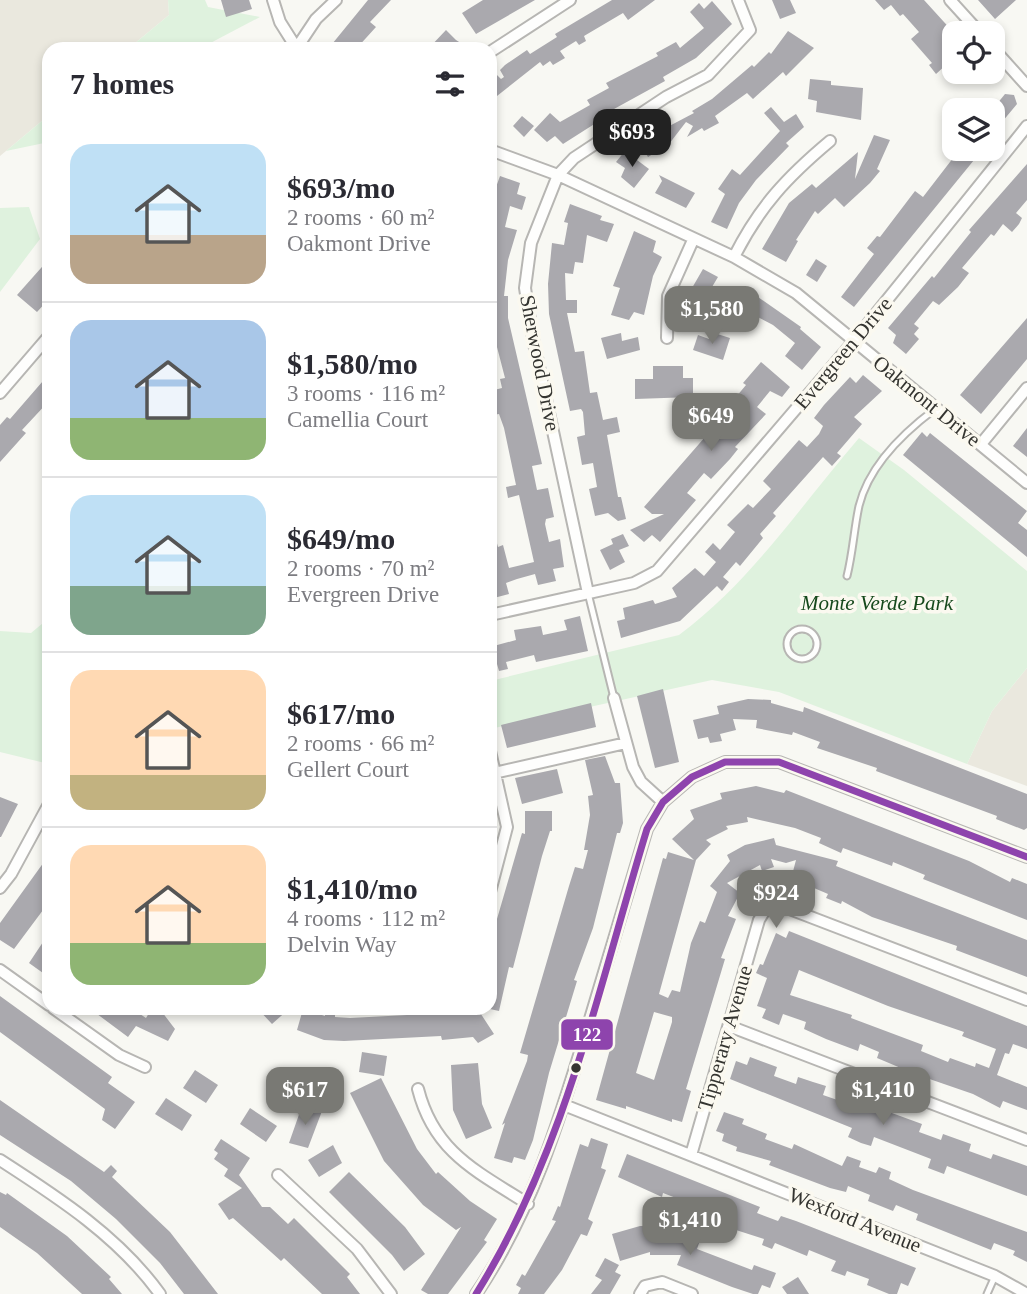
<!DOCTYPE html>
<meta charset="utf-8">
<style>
body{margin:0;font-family:"Times New Roman",serif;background:#f2f2f3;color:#2b2b33;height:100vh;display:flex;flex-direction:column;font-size:26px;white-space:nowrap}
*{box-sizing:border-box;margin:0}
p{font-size:23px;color:#7c7c81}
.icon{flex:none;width:38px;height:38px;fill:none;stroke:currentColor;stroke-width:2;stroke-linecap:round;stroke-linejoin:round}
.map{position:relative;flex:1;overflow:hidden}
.details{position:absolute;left:42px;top:42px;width:455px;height:973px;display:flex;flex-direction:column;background:#fff;border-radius:21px;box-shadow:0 4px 10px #0003}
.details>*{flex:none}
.fabs{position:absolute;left:942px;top:21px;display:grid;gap:14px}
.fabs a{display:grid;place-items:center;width:63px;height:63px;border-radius:14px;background:#fff;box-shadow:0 4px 10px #0003;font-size:35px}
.price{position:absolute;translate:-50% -60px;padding:0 16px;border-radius:14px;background:#797974;color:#fff;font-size:23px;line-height:46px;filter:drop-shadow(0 2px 4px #0008)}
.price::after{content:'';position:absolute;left:50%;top:42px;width:21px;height:16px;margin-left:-10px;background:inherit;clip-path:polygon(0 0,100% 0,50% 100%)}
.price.current{background:#222;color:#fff}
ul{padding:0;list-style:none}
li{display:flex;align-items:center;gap:21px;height:175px;padding:0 28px}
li+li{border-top:2px solid #e1e1e2}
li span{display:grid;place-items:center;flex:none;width:196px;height:140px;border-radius:21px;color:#555}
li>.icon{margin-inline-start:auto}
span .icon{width:84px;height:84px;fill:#fffc;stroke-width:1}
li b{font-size:30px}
h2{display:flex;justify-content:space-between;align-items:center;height:84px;padding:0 28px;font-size:30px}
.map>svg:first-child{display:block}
.built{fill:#eae8de}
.green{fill:#dff2de}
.building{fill:#aaa9ae;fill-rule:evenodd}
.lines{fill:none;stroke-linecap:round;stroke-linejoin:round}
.service-casing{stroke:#b7b6b3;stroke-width:9}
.minor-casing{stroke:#b7b6b3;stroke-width:14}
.service{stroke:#fefefd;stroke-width:5}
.minor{stroke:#fefefd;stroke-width:10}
.bus-1-casing{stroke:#fbf9f0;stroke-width:12}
.bus-1{stroke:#8e44ad;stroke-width:7}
.bus-dot{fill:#343430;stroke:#fbf9f0;stroke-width:2.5}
.labels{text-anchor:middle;stroke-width:7;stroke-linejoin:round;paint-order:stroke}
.street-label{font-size:21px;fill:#343430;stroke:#fbf9f0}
.park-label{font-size:21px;font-style:italic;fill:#16491c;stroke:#fbf9f0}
.line-badge{stroke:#fbf9f0;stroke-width:2.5}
.badge-label{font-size:19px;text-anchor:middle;font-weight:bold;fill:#fff}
</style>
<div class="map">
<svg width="1027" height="1294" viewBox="0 0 1027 1294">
<rect width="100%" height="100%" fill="#f8f8f3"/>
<path class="built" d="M0,0H168L169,15L128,49H49V115L0,156Z
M1027,668V786L967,764L992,711Z"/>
<path class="green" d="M168,0H205L208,7L260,17L199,49H128L169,15Z
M49,115V142L6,151Z
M29,207L40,239L0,292V208Z
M859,438L904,470L1027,571V668L992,711L967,764L779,692L712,680L490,729V681L679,635C751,582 801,505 859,438Z
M49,618V764L0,752V631L31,633Z"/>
<path class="building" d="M221,0H249L252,9L226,17Z
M368,0H391L370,22L376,27L356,49H328Z
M483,0H535L476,34L462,13Z
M612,0H655L628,20L623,13L584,36L586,41L579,45L576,41L560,51L565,58L553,65L550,61L543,66L540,62L497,96L490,88V79L496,74L501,79L504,77L500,70L505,65L527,50L530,54L557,37L555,34Z
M772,0H790L796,13L780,19Z
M875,0H924L954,33V71L947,64L936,74L929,65L932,63L911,39L919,32L903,14L900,16L891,5L884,10Z
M978,0H1016L995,19Z
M712,1L732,24L696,58L663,77L665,81L594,120L596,123L563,144L555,136L547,142L534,130L550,113L560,122L590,105L587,100L609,88L606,83L658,56L656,53L676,42L680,48L704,28L690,12L699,3L704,9Z
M446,30L456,40L470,49H428Z
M788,31L814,48L786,76L783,72L753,99L747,93L715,116L719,123L704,131L702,128L687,137L693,126L686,122L669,144L648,157L639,142L694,113L692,111L712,99L752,65L754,67L769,52L771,54Z
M810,79L831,81V85L863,88L861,120L816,112L817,101L808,99Z
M1005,94L1014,95L1017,104L992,134V110Z
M771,107L784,122L796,114L804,127L786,143L789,146L756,180L739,203L727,229L711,222L725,194L718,189L732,169L740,175L780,131L764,113Z
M522,116L534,126L524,137L513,126Z
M874,135L890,140L877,169L880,171L870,183L844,207L835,198L818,214L815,211L796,240L798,241L786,262L762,249L789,203L812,184L816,188L858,152L855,179Z
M960,149H983L854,307L841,297L874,254L867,248L877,236L880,237L915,191L923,197Z
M625,151L649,169L634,188L621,177L625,168L616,162Z
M1027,164V200L1016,213L1022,218L1019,224L1012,232L1003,224L994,236L991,234L962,268L969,273L958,287L939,305L933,301L914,324L919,328L914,334L919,339L906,354L893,343L896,335L888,328L932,276L934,278L971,232L969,230Z
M659,175L695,193L686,208L655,193L662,181Z
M500,176L520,183L517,194L526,197L522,210L510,206L505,227L517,230L508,260L504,296H508V318L542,464L532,466L537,490L548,488L554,517L546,519L545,524L549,542L560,539L564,567L553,569L556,581L538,585L535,574L517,579L506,583L509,594L490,599V529H493L498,547L503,545L509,568L534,562L519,495L508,498L506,487L516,485L504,428L499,414L493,415L490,403V391L502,388L500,379L505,378L490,320V204Z
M570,204L602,216L600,220L614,224L607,242L587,235L583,263L575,262L573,274L565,273L566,300H577V313H567L575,352L584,351L590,393L597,392L603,420L617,417L620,432L607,435L618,497H621L626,519L618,521L608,513L595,516L589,489L597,487L593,463L582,465L577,437L585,435L583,412L581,409L570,411L549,314L548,284L552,243L564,245L568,223L564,222Z
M634,231L656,241L653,252L662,257L653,276L644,315L634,312L629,320L611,315L620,288L613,286Z
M49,259V299L37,312L17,295Z
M816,259L827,266L817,282L806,275Z
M703,269L718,277L712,287L728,297L730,293L737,297L742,288L755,295L801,327L800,329L821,347L802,370L785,356L795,343L773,325L746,311L741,322L701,302L705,295L692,288Z
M1027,318V359L981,414L960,395Z
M711,332L730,338L723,360L693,350L698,335L709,339Z
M621,333L622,341L638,337L640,350L607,359L601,338Z
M761,362L790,387L782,397L770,391L757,407L766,414L735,447L738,449L730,459L711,479L704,473L687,493L696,500L660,542L652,535L644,542L630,530L664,514H652L644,507L733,405L731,403L746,385L743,383Z
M653,366H683V378H693V397L635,399V379H653Z
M49,374V401L22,430L26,433L0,462V425L7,417L10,419Z
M863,375L882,391L854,417L862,424L837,453L841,456L832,466L823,457L773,513L776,516L760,534L763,538L740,566L736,562L723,577L729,582L722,591L717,586L680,621L621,638L617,621L625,619L623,608L653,600L655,604L677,597L672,588L695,568L704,576L716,562L705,552L713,543L720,550L735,532L727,525L748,504L753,508L771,489L763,481L799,440L807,447L819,434L823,426L814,418L824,405L850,377L856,383Z
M1027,428V457L1013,446Z
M922,432L927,437L930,433L1027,511L1018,523L1027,530V557L903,455Z
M623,534L629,546L619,550L625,562L610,570L600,550L613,544L611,539Z
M580,616L588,651L536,662L534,655L506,662L508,669L499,671L497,664L490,666V647L516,640L514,630L541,626L543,635L567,630L564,620Z
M663,689L679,762L655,768L637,696Z
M748,699L771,700V703L803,712L804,707L1027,794V828L1024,830L996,819L997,816L876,771L877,768L817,748L820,742L793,732L792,735L756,728L757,720L733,719L736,730L720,734L722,741L710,743L708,737L698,739L693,720L719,714L717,706Z
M591,703L596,727L507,748L501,725Z
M605,756L615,783H620L623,823L620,833H617L593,928L574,980L577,981L549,1073L533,1140L525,1160L514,1157L512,1163L494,1158L505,1123L502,1125L527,1061L528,1055L520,1053L569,886L575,867L583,869L588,850H584L590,815L588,796L593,795L585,760Z
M557,769L563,793L522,804L515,778Z
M756,786L784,793L786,790L969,861L1010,882L1012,878L1027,884V920L923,879L925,875L893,862L892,866L843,848L841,853L819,843L821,838L795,828L747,817L748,822L726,826L728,829L706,840L711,844L696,860L659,994L668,998L672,990L680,992L691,943L700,921L705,923L717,892L710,886L730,861L727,855L745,845L774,838L776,845L838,861L836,866L1027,940V977L956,950L957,946L872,917L842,901L841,904L826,898L828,894L814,888L815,885L791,879L796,860L786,863L771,859L774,867L762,871L760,865L727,883L740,893L728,916L736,919L721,958L725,959L686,1089L691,1091L682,1122L672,1119V1122L626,1106V1109L596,1100L663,858L666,859L668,852L694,860L672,839L694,819L690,810L722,799L720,793ZM654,1012L672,1017V1022L654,1080L636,1073Z
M0,797L18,804L1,837H0Z
M525,811H552V831H550L542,856L513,968L509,967L499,1011L490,1009V943L522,833L525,834Z
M49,855V902L14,949L0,940V923Z
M789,931L1027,1026V1049L1013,1044L1009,1054L1005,1053L997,1075L1027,1087V1110L1003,1101L1000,1108L973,1094L915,1074L877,1058L879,1052L860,1044L858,1051L826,1039L804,1029L806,1022L783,1014L779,1025L762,1018L766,1009L757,1006L767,978L756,973L760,964L763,965L776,933L786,938ZM799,970L888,1006L964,1032L962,1036L996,1049L989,1068L976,1063L975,1067L950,1058L948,1062L921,1051L923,1045L851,1018L852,1015L790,995Z
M43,942L49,946V964L43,973L29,963Z
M0,996L112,1077L108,1083L135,1102L115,1129L102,1120L105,1109L0,1032Z
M89,1008H131L146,1018L152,1008H159L175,1029L168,1041L136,1026L128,1037Z
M257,1008H290L272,1024Z
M450,1008H477L494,1034L478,1043L473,1037L442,1040L441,1036L344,1041L324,1040L297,1030L303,1009L325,1016V1011L335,1012V1017L350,1018L426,1014Z
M362,1052L387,1056L384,1076L359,1072Z
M750,1057L777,1067L774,1076L796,1084L798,1077L813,1082L826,1086L823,1095L846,1103L848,1097L859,1101L922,1124L919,1132L941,1140L943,1134L971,1144L969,1151L991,1159L993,1154L1027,1166V1196L947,1166L944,1174L928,1168L931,1159L874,1137L871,1146L861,1143L848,1137L852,1128L730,1079L736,1061L747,1065Z
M478,1063L482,1104L492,1128L466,1139L453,1110L451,1065Z
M195,1070L218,1085L206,1103L183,1088Z
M381,1078L417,1149L436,1174L438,1172L470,1201L497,1219L484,1240L487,1242L448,1294H428L421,1290L461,1227L456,1230L423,1205L384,1161L350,1093Z
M166,1098L192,1115L182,1131L155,1114Z
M0,1100L104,1172L111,1165L117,1171L112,1177L170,1232L218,1294H184L160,1263L116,1219L71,1181L0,1135Z
M302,1106L322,1111L308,1148L289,1143Z
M250,1108L277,1126L266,1142L240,1124Z
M724,1112L744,1119L742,1124L767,1134L765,1139L792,1149L794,1144L842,1166L847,1156L861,1161L859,1167L876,1173L879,1167L891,1172L889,1179L913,1190L1027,1232V1262L1013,1255L1015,1251L994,1243L991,1250L916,1220L918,1214L896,1205L893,1211L868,1201L870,1195L848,1186L846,1192L830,1188L769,1165L771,1161L736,1151L737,1147L722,1141L724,1134L716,1131Z
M591,1138L608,1144L601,1168L606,1170L588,1219L593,1222L587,1236L581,1234L562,1270L544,1294H518L521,1288L516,1285L522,1274L525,1276L556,1221L552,1220L558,1206L560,1207L580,1144L588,1147Z
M221,1139L250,1158L239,1175L262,1207H270L288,1224L294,1218L350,1274L347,1277L360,1294H322L284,1258L281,1261L233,1218L229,1220L218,1204L242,1188L224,1176L228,1169L214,1159L218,1153L214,1150Z
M333,1145L342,1163L319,1177L308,1160Z
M627,1154L760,1207L757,1213L778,1221L781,1216L796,1221L916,1268L908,1286L901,1283L897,1294H889L867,1285L869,1279L847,1271L845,1276L831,1271L836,1261L809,1250L807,1256L775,1243L772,1249L762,1245L764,1239L711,1222L715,1213L663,1193L662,1197L618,1177Z
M349,1172L405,1227L425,1254L404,1271L392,1255L329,1192Z
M0,1192L6,1195L7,1193L67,1236L111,1277L109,1279L122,1294H82L37,1253L0,1227Z
M640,1226H666V1230L699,1243L697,1249L752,1270L754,1265L776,1273L770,1288L762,1285L758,1294H753L732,1287L677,1265L681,1255H650V1252L620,1261L612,1234Z
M605,1258L619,1265L615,1272L621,1275L610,1294H591L602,1280L595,1276Z
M798,1277L809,1294H787L782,1287Z"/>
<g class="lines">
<defs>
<path id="service" d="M847,576C853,552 854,529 859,506C869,465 903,433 935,409
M588,593L614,698
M787 644a15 15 0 1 1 30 0a15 15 0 1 1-30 0Z
M987,1294L995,1276"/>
<path id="minor" d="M273,0L280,22L297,49
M950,0L980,33
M992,47L1027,86
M296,49L316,19L336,0
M490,52L570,0
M490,150L558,175L734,257L796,293L1027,483
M734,257C759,207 787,177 830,141
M667,338L668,296L693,240
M0,393L49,336
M981,444L1027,388
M588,593L533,339L525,288L531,243L558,175L574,158L666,97L708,75L750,30L738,0
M490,615L634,583L657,571L854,341L1027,126
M614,698L633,767L641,782L663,802
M490,751L507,827L490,892
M490,774L626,743
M0,888L11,874L49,804
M0,970L49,1005
M53,1008L119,1055L145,1067
M729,1026L1027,1140
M418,1089C434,1152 476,1171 528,1204
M564,1105L995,1276L1027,1294
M691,1155L759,920L768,905L787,908L1027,1000
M0,1160C59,1198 119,1237 160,1294
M278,1175L357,1249L391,1294
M476,1294C531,1213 559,1122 587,1029C607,962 627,895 647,829L663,802L692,777L725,762H779L1027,857
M640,1294L645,1286L662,1282L692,1294"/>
</defs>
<use href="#service" class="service-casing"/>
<use href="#minor" class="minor-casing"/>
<use href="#service" class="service"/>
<use href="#minor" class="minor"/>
<defs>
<path id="bus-1" d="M476,1294C564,1154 599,986 647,829L663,802L692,777L725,762H779L1027,857"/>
</defs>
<use href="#bus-1" class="bus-1-casing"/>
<use href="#bus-1" class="bus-1"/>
</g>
<circle class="bus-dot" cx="576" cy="1068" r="6"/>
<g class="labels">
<g class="street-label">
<text transform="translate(843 353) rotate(-50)" y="7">Evergreen Drive</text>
<text transform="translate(540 363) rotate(79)" y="7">Sherwood Drive</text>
<text transform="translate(927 401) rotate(39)" y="7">Oakmont Drive</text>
<text transform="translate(725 1038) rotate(-74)" y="7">Tipperary Avenue</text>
<text transform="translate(855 1220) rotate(22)" y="7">Wexford Avenue</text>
</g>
<g class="park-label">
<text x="877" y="610">Monte Verde Park</text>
</g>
</g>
<rect class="line-badge" x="560" y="1018" width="54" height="33" rx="7" fill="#8e44ad"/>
<g class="badge-label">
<text x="587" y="1041">122</text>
</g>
</svg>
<div class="fabs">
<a><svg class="icon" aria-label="locate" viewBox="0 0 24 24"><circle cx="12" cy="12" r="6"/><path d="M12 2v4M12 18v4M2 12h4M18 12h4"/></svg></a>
<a><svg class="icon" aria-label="layers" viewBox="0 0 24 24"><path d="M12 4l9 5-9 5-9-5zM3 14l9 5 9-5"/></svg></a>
</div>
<b class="price current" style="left:632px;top:169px">$693</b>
<b class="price" style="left:712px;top:346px">$1,580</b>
<b class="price" style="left:711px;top:453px">$649</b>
<b class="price" style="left:776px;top:930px">$924</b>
<b class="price" style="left:305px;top:1127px">$617</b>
<b class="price" style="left:883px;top:1127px">$1,410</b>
<b class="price" style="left:690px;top:1257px">$1,410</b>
<section class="details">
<h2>7 homes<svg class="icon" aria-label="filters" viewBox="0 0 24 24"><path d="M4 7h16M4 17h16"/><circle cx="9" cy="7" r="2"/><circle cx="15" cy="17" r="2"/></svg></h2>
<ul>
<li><span style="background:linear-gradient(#bfe0f5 65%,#b9a48a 0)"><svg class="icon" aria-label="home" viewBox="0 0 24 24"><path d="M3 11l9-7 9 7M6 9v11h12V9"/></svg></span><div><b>$693/mo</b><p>2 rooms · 60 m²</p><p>Oakmont Drive</p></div></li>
<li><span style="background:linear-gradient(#a9c7e8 70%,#8fb573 0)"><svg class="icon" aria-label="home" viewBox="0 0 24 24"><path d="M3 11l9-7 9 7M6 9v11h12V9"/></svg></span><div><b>$1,580/mo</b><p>3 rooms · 116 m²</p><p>Camellia Court</p></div></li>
<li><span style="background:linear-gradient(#bfe0f5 65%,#7fa58c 0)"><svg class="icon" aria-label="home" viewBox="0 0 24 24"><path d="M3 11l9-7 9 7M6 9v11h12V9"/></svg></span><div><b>$649/mo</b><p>2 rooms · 70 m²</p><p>Evergreen Drive</p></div></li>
<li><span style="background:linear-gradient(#ffd9b3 75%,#c2b280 0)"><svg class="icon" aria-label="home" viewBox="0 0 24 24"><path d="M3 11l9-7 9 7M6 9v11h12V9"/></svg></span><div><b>$617/mo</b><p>2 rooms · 66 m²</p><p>Gellert Court</p></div></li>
<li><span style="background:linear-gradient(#ffd9b3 70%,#8fb573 0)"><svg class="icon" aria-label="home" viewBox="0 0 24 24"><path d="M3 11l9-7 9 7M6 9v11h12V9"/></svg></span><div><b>$1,410/mo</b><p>4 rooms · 112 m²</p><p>Delvin Way</p></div></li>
</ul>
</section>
</div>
